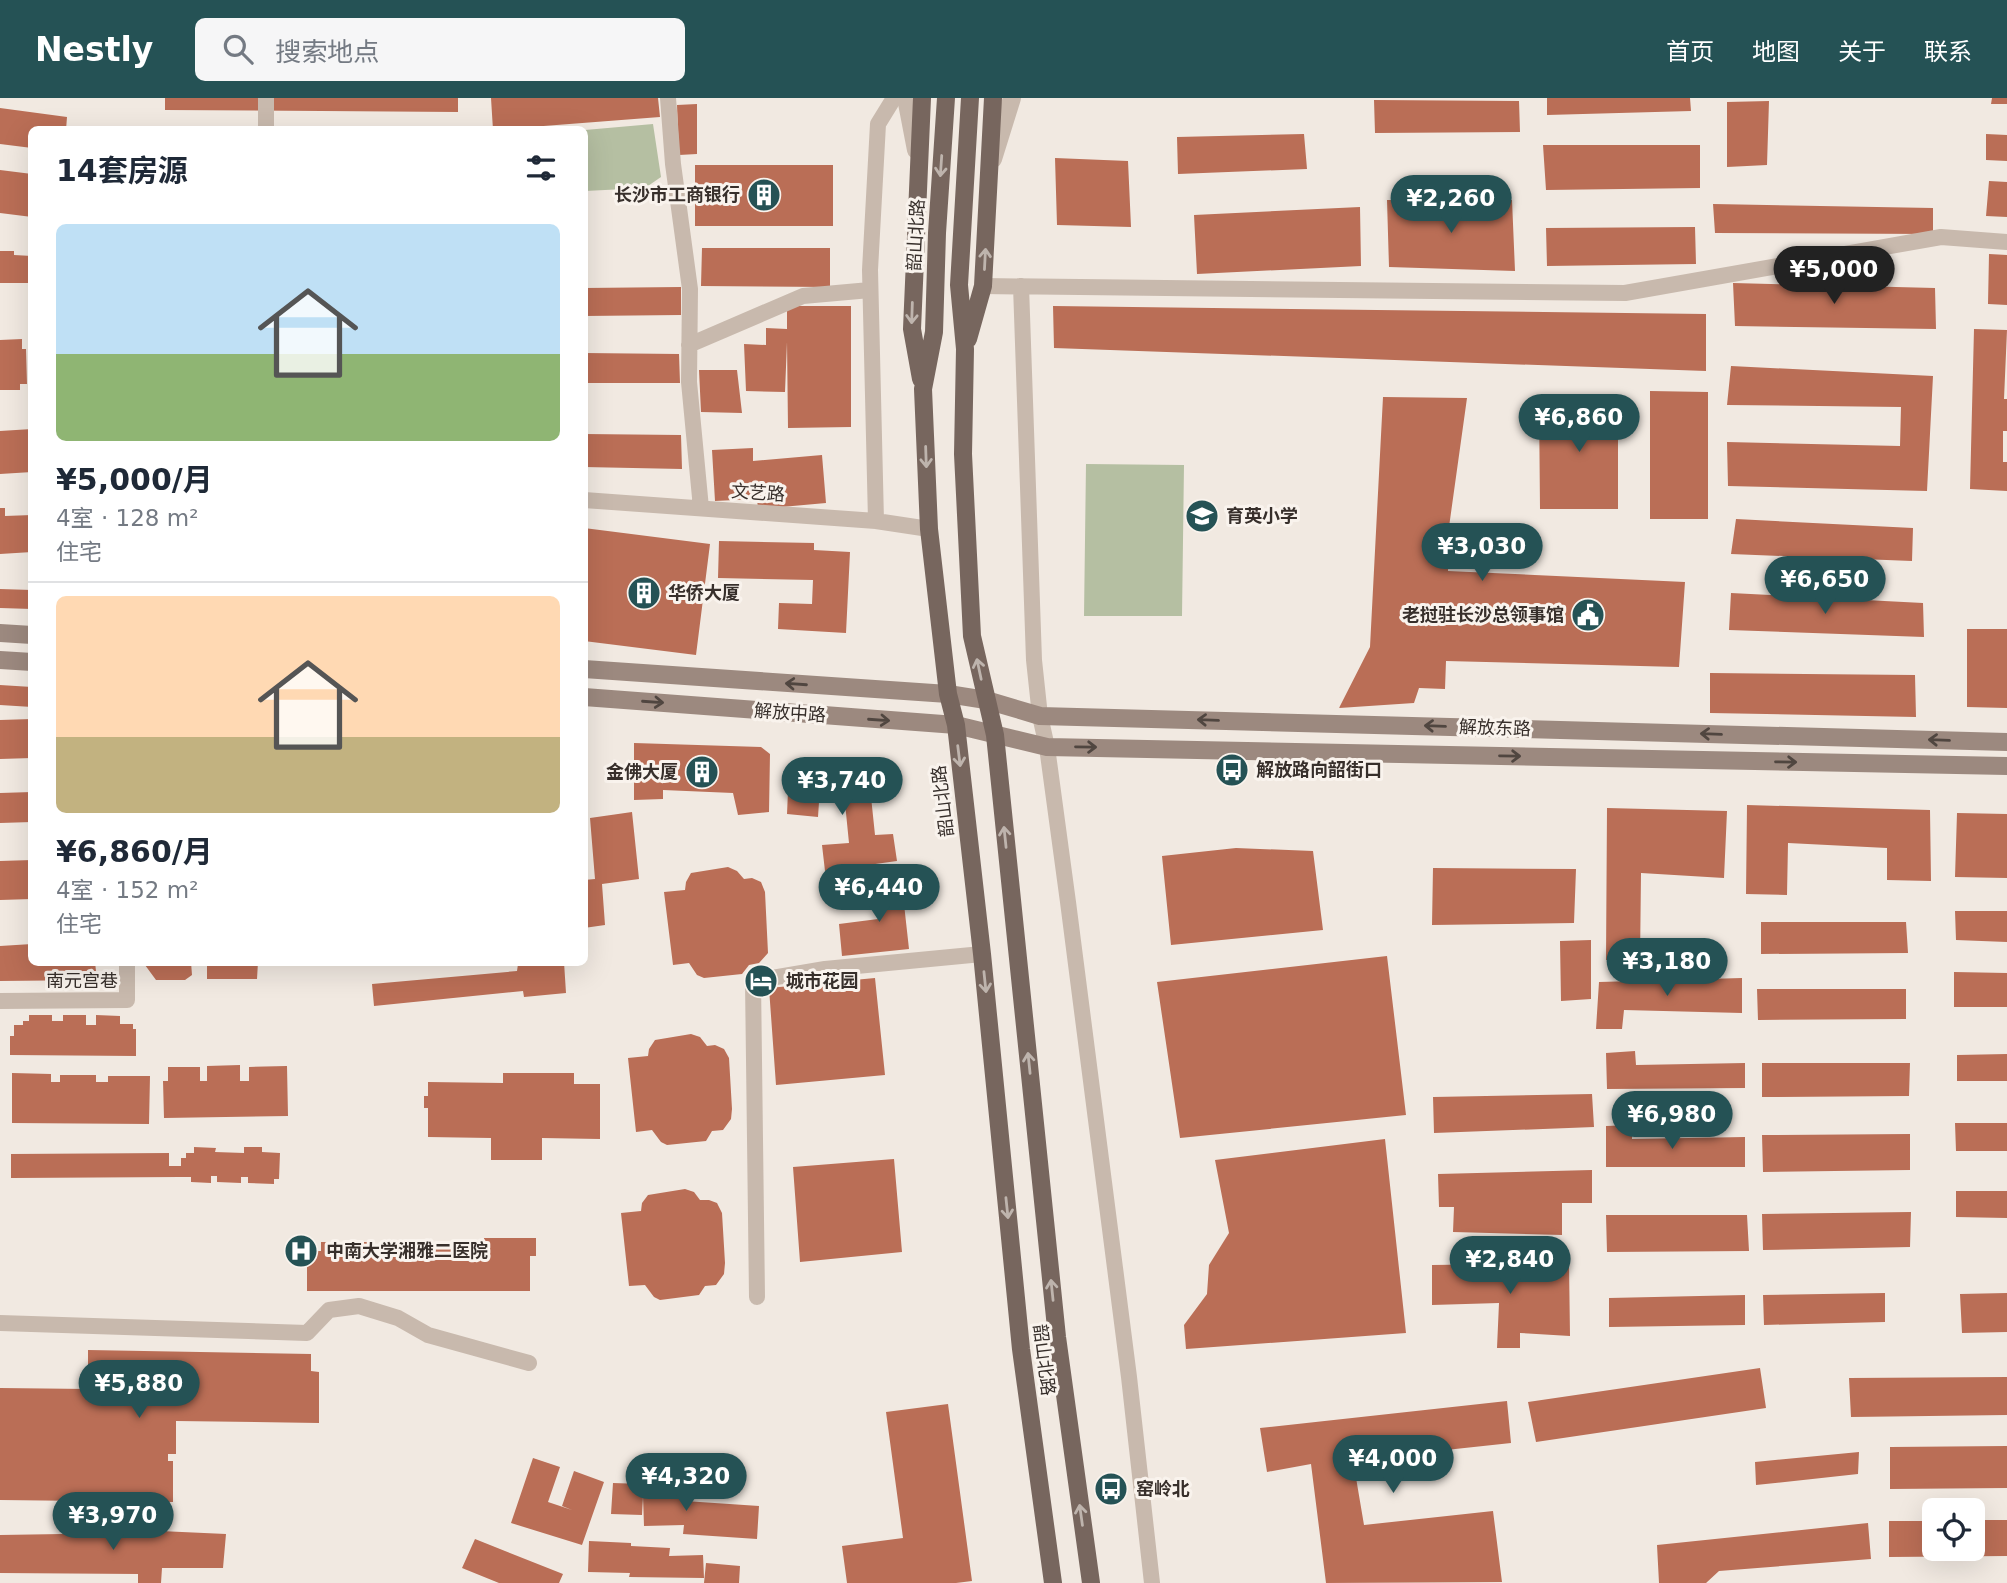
<!DOCTYPE html>
<html lang="zh">
<meta charset="utf-8">
<style>
body{margin:0;font-family:"DejaVu Sans","Noto Sans SC",sans-serif;background:#f6f6f7;color:#1f2937;height:100vh;display:flex;flex-direction:column;font-size:26px;white-space:nowrap}
*{box-sizing:border-box;margin:0}
p{font-size:23px;color:#747a83}
.icon{flex:none;width:38px;height:38px;fill:none;stroke:currentColor;stroke-width:2;stroke-linecap:round;stroke-linejoin:round}
.map{position:relative;flex:1;overflow:hidden}
.details{position:absolute;left:28px;top:28px;width:560px;height:840px;display:flex;flex-direction:column;background:#fff;border-radius:10px;box-shadow:0 7px 28px #0002}
.details>*{flex:none}
.tools{position:absolute;left:1922px;top:1400px;display:grid;gap:14px}
.tools a{display:grid;place-items:center;width:63px;height:63px;border-radius:10px;background:#fff;box-shadow:0 7px 28px #0002;font-size:35px}
.price{position:absolute;translate:-50% -60px;padding:0 16px;border-radius:24px;background:#255255;color:#fff;font-size:23px;line-height:46px;filter:drop-shadow(0 2px 4px #0008)}
.price::after{content:'';position:absolute;left:50%;top:42px;width:21px;height:16px;margin-left:-10px;background:inherit;clip-path:polygon(0 0,100% 0,50% 100%)}
.price.current{background:#222;color:#fff}
ul{padding:0;list-style:none}
li{display:grid;align-content:center;gap:14px;height:371px;padding:0 28px}
li+li{border-top:2px solid #e0e1e3}
li span{display:grid;place-items:center;height:217px;border-radius:10px;color:#555}
li>.icon{margin-inline-start:auto}
span .icon{width:126px;height:126px;fill:#fffc;stroke-width:1}
li b{font-size:30px}
h2{display:flex;justify-content:space-between;align-items:center;height:84px;padding:0 28px;font-size:30px}
header{display:flex;align-items:center;gap:42px;box-sizing:border-box;height:98px;padding:0 35px;background:#255255;color:#fff}
header strong{font-size:33px}
nav{display:flex;gap:38px;margin-inline-start:auto;font-size:24px}
.search{width:490px;height:63px;background:#f6f6f7;display:flex;align-items:center;gap:18px;box-sizing:border-box;padding:0 24px;border-radius:10px;color:#747a83;font-size:26px}
.map>svg:first-child{display:block}
.green{fill:#b5bfa2}
.building{fill:#ba6e56}
.lines{fill:none;stroke-linecap:round;stroke-linejoin:round}
.minor{stroke:#c8b9ad;stroke-width:16}
.tertiary{stroke:#c8b9ad;stroke-width:18}
.secondary{stroke:#9c897f;stroke-width:18}
.primary{stroke:#77665e;stroke-width:18}
.oneway{stroke:#beb4ad}
.oneway2{stroke:#504640}
.labels{text-anchor:middle;stroke-width:6;stroke-linejoin:round;paint-order:stroke}
.poi-label{font-size:18px;font-weight:bold;fill:#372f2b;stroke:#f9f3ed;text-anchor:start}
.street-label{font-size:18px;fill:#372f2b;stroke:#f9f3ed}
</style>
<header>
<strong>Nestly</strong>
<div class="search"><svg class="icon" aria-label="search" viewBox="0 0 24 24"><circle cx="10" cy="10" r="6"/><path d="M15 15l6 6"/></svg>搜索地点</div>
<nav><a>首页</a><a>地图</a><a>关于</a><a>联系</a></nav>
</header>
<div class="map">
<svg width="2007" height="1485" viewBox="0 0 2007 1485">
<rect width="100%" height="100%" fill="#f1e9e1"/>
<path class="green" d="M653,26L661,79L645,90L585,93V32Z
M1086,366L1184,367L1182,518H1084Z"/>
<path class="building" d="M165,0H458V14L165,12Z
M491,0H658L660,19L493,32Z
M1547,0H1690L1691,13L1547,17Z
M1992,0H2007V6H1991Z
M1374,2L1519,3L1520,34L1375,35Z
M1769,3L1767,67L1727,69V4Z
M697,6V56L679,57L677,7Z
M0,10L67,19L66,32H32V50L0,46Z
M1304,36L1307,71L1178,76L1177,39Z
M1986,36L2007,37V63L1986,62Z
M1543,47H1700V90L1546,92Z
M1055,60L1128,63L1131,129L1057,127Z
M695,67H833V128H695Z
M0,72L32,76V119L0,115Z
M1989,83L2007,84V119L1986,118Z
M1387,102H1512L1515,173L1389,169Z
M1713,106L1933,110V136L1715,135Z
M1360,109L1361,168L1197,176L1194,117Z
M1695,129L1696,166L1547,168L1546,130Z
M702,150H830V189L701,188Z
M0,153H14V157L32,158V185H0Z
M1989,156L2007,157V207L1988,206Z
M1733,185L1935,190L1936,231L1735,228Z
M681,189V217L584,218V190Z
M787,208H851V329L788,330L787,244L785,294L746,293L744,246L766,247V230L787,231Z
M1053,208L1706,216V273L1054,250Z
M1974,231L2007,232L2004,301H2007V333H2003V364H2007V393L1970,391Z
M22,241V251H26L27,286H20V292H0V242Z
M584,255L679,256L680,285H584Z
M1731,268L1933,278L1927,393L1728,388L1727,344L1900,348L1901,309L1727,307Z
M699,272H737L742,315L701,314Z
M1650,293L1708,294V421H1650Z
M1383,299L1467,300L1449,429L1448,473L1685,484L1679,569L1446,563L1445,591L1419,590L1414,605L1339,610L1370,549Z
M1539,302H1618V411H1540Z
M32,331V374L0,376V333Z
M584,336L681,337L682,371L584,369Z
M753,350V363L822,357L826,405L758,411L755,381V401L715,403L712,352Z
M0,410H5V418L32,417V454L0,456Z
M1736,421L1913,430L1912,463L1731,456Z
M584,430L710,446L696,557L584,543Z
M719,443L814,445V452L850,454L846,535L778,531L779,505L812,506L813,482L718,480Z
M0,491L32,492V511L0,510Z
M1731,495L1923,505L1924,539L1729,532Z
M1967,531H2007V610L1967,609Z
M1710,575L1915,577L1916,619L1710,615Z
M0,587L32,589V609L0,607Z
M32,621V660L0,661V622Z
M634,645L761,649L770,656L769,714L738,717L733,695L663,692V701L634,702Z
M789,671L845,674L870,689L875,737L893,736L897,763L825,773L822,747L849,745L845,705L819,704L818,719L787,716Z
M32,694V724L0,725V695Z
M1747,707L1930,712L1931,783L1887,782V750L1788,745L1787,797L1746,796Z
M1607,710L1727,713L1724,780L1641,775L1640,863L1606,862Z
M632,714L639,781L602,786L605,827L584,830V782L595,781L590,720Z
M1957,715L2007,716V780L1955,779Z
M1236,750L1313,753L1323,832L1171,847L1162,758Z
M32,762V801L0,802V763Z
M728,769L737,773L744,781L752,780L761,784L765,794L768,855L759,865L749,867L742,876L704,880L697,877L689,865L673,867L664,794L685,792L686,784L691,775Z
M1433,770L1576,771L1574,825L1432,827Z
M901,779L909,851L842,858L839,826L878,821L873,783Z
M1955,813H2007V844L1956,842Z
M1761,824H1906L1908,855L1761,856Z
M1591,842V901L1561,903L1560,843Z
M32,846V864H95L97,882L0,883V848Z
M1387,858L1406,1017L1180,1040L1157,884Z
M147,864H191L192,877L185,882H156L145,867Z
M207,864H258L257,881H207Z
M539,864H564L566,895L524,899L523,893L374,908L372,886L517,873L518,866Z
M1954,874L2007,875V909H1954Z
M875,880L885,977L776,987L769,890Z
M1742,880V915L1624,912L1622,931H1596L1599,884Z
M1757,891H1906V921L1758,922Z
M29,917H52V923H63V917H86V927H96V917L120,918V926H133V931H136V958L10,957V938H14V927H23V923H29Z
M691,936L700,939L707,948L715,947L724,951L729,960L732,1011L731,1021L723,1032L712,1033L706,1043L667,1047L661,1044L652,1032L636,1034L628,960L648,958L649,951L655,942Z
M1635,953L1636,967L1745,965V990L1607,991L1606,955Z
M2007,956V983H1957V957Z
M1762,965H1910L1909,998L1762,999Z
M240,967V983H249V969L287,968L288,1018L164,1020L163,983H168V969H200V983H207V968Z
M12,975L51,976V984H60V977H96V984H108V978H150L149,1026L12,1025Z
M503,975H574V986H600V1041L542,1040V1062H491V1040L428,1039V1010H424V998H428V984L503,985Z
M1592,996L1594,1029L1434,1035L1433,999Z
M1955,1025H2007V1053H1956Z
M1632,1027V1041L1745,1039V1069H1606V1028Z
M1910,1036V1072L1763,1074L1762,1037Z
M1385,1041L1406,1235L1186,1251L1184,1227L1207,1196L1209,1167L1229,1135L1215,1062Z
M194,1049L216,1050L215,1054L244,1055V1049H262V1054L280,1055L279,1081H274V1086L248,1085V1079H241V1085L217,1084V1078H211V1085L191,1084V1079H180L11,1080V1056L169,1055V1068H181V1060H186V1055H194Z
M894,1061L902,1154L800,1164L793,1069Z
M1592,1072V1105H1562V1137L1453,1134L1454,1109H1439L1438,1076Z
M685,1091L694,1094L700,1102H709L717,1105L722,1115L725,1165L724,1176L716,1187L705,1188L699,1197L660,1202L654,1199L645,1187L629,1188L621,1115L641,1113L642,1105L648,1097Z
M1956,1093H2007V1120L1956,1119Z
M1911,1114L1910,1149L1763,1152L1762,1116Z
M1606,1117H1747L1749,1153L1607,1154Z
M484,1140H536V1158H530V1193H307V1153H321V1144H368V1151H450V1146H484Z
M1569,1165L1570,1238L1520,1235V1250H1497L1499,1205L1432,1207V1167Z
M1885,1195V1224L1764,1227L1763,1197Z
M2007,1195V1234L1962,1235L1960,1196Z
M1745,1197V1227L1609,1229V1200Z
M88,1252L311,1256V1273L319,1274V1325L176,1323V1356H168V1363H173V1404L0,1402V1290L88,1291Z
M1760,1270L1766,1310L1536,1344L1528,1304Z
M2007,1279V1317L1851,1319L1849,1280Z
M1507,1303L1511,1345L1353,1362L1364,1427L1493,1413L1502,1484L1326,1485L1311,1366L1267,1374L1260,1330Z
M948,1306L972,1483L956,1485H847L842,1448L903,1440L886,1314Z
M2007,1348V1390L1890,1391V1349Z
M1859,1354L1858,1376L1756,1387L1755,1364Z
M533,1360L560,1369L548,1404L572,1412L562,1408L574,1373L604,1384L582,1447L511,1425Z
M613,1385L643,1386V1394H685V1403L759,1408L757,1441L683,1436L684,1427L644,1428L643,1398L642,1417L611,1416Z
M1972,1422H2007V1458L1889,1459V1423H1934V1451H1972Z
M124,1424H159L160,1433L226,1436L223,1470H162L161,1485H138V1476L0,1475V1437L124,1435Z
M1868,1425L1871,1461L1719,1473L1706,1485H1659L1657,1447Z
M475,1441L563,1476L559,1485H499L462,1470Z
M589,1443L631,1445V1448L670,1450L669,1458L703,1457L704,1480L629,1479L630,1475L588,1474Z
M706,1465L740,1468L739,1485H704Z"/>
<g class="lines">
<path class="minor" d="M668,0L673,66L690,191L689,284L701,410
M266,32V0
M983,188L1625,195L1941,139L2007,144
M1021,188L1034,562L1040,618L1047,649L1068,804L1129,1279L1152,1485
M689,247L803,198L870,192
M584,402L876,423L929,431
M876,423L870,172L878,26L894,0
M0,903L127,902V864
M757,1199L753,883L825,871L982,856
M0,1225L307,1235L329,1212L359,1208L398,1220L428,1237L529,1265"/>
<path class="tertiary" d="M906,0L916,52
M993,61L1012,0"/>
<path class="secondary" d="M0,535L32,537
M0,562L32,564
M584,571L948,596L986,602L1040,618L2007,644
M584,599L956,627L1047,649L2007,668"/>
<path class="primary" d="M946,0L937,135L934,234L923,291L929,431L948,596L956,627L982,856L1021,1251L1053,1485
M970,0L959,187L965,251L963,356L972,538L995,637L1057,1239L1091,1485
M968,241L983,188L993,0
M921,281L912,231L922,0"/>
</g>
<defs><path id="oneway-shaft" d="M-6 0H5M1.5-3L5.5 0L1.5 3" fill="none" stroke-width="1.6" stroke-linecap="round" stroke-linejoin="round" transform="scale(1.75)"/></defs>
<g class="oneway">
<use href="#oneway-shaft" transform="translate(941 68) rotate(94)"/>
<use href="#oneway-shaft" transform="translate(985 161) rotate(-87)"/>
<use href="#oneway-shaft" transform="translate(912 215) rotate(92)"/>
<use href="#oneway-shaft" transform="translate(926 359) rotate(88)"/>
<use href="#oneway-shaft" transform="translate(979 571) rotate(-102)"/>
<use href="#oneway-shaft" transform="translate(959 658) rotate(83)"/>
<use href="#oneway-shaft" transform="translate(1005 739) rotate(-96)"/>
<use href="#oneway-shaft" transform="translate(985 884) rotate(84)"/>
<use href="#oneway-shaft" transform="translate(1029 965) rotate(-96)"/>
<use href="#oneway-shaft" transform="translate(1007 1110) rotate(84)"/>
<use href="#oneway-shaft" transform="translate(1052 1192) rotate(-96)"/>
<use href="#oneway-shaft" transform="translate(1081 1417) rotate(-98)"/>
</g>
<g class="oneway2">
<use href="#oneway-shaft" transform="translate(796 586) rotate(-176)"/>
<use href="#oneway-shaft" transform="translate(653 604) rotate(4)"/>
<use href="#oneway-shaft" transform="translate(879 622) rotate(4)"/>
<use href="#oneway-shaft" transform="translate(1208 622) rotate(-178)"/>
<use href="#oneway-shaft" transform="translate(1435 628) rotate(-178)"/>
<use href="#oneway-shaft" transform="translate(1711 636) rotate(-178)"/>
<use href="#oneway-shaft" transform="translate(1939 642) rotate(-178)"/>
<use href="#oneway-shaft" transform="translate(1086 649) rotate(1)"/>
<use href="#oneway-shaft" transform="translate(1510 658) rotate(1)"/>
<use href="#oneway-shaft" transform="translate(1786 664) rotate(1)"/>
</g>
<defs>
<symbol id="building-disc" viewBox="-11 -11 22 22"><circle r="9.5" fill="#255255" stroke="#f9f3ed"/><path d="M-4-6H4V6H1V3H-1V6H-4ZM-2.5-4.3h1.7v1.8h-1.7ZM.8-4.3h1.7v1.8H.8ZM-2.5-1h1.7V.8h-1.7ZM.8-1h1.7V.8H.8Z" fill="#fff"/></symbol>
<symbol id="school-disc" viewBox="-11 -11 22 22"><circle r="9.5" fill="#255255" stroke="#f9f3ed"/><path d="M0-5L7-2L0 1L-7-2ZM-4 1L0 2.5L4 1V4Q0 6-4 4Z" fill="#fff"/></symbol>
<symbol id="civic-disc" viewBox="-11 -11 22 22"><circle r="9.5" fill="#255255" stroke="#f9f3ed"/><path d="M-.6-6.5H3V-4.5H.6V-3L4-1V1h2V6H-6V1h2V-1L-.6-3ZM-1.2 2.5V6h2.4V2.5Z" fill="#fff"/></symbol>
<symbol id="bus-disc" viewBox="-11 -11 22 22"><circle r="9.5" fill="#255255" stroke="#f9f3ed"/><path d="M-5-6H5V4H4V6H2V4H-2V6H-4V4H-5ZM-3.5-4V0h7V-4ZM-3.5 1.2v1.5H-2V1.2ZM2 1.2v1.5H3.5V1.2Z" fill="#fff"/></symbol>
<symbol id="hotel-disc" viewBox="-11 -11 22 22"><circle r="9.5" fill="#255255" stroke="#f9f3ed"/><path d="M-6-4.5h1.5V1H6V5H4.5V3h-9V5H-6ZM-4 0a1.8 1.8 0 1 1 3.6 0ZM.5 0V-2.5h3Q6-2.5 6 0Z" fill="#fff"/></symbol>
<symbol id="hospital-disc" viewBox="-11 -11 22 22"><circle r="9.5" fill="#255255" stroke="#f9f3ed"/><path d="M-5-5h3v3.5h4V-5h3V5h-3V1.5h-4V5h-3Z" fill="#fff"/></symbol>
</defs>
<g fill-rule="evenodd">
<use href="#building-disc" x="745" y="78" width="38" height="38"/>
<use href="#school-disc" x="1183" y="399" width="38" height="38"/>
<use href="#building-disc" x="625" y="476" width="38" height="38"/>
<use href="#civic-disc" x="1569" y="498" width="38" height="38"/>
<use href="#bus-disc" x="1213" y="653" width="38" height="38"/>
<use href="#building-disc" x="683" y="655" width="38" height="38"/>
<use href="#hotel-disc" x="742" y="864" width="38" height="38"/>
<use href="#hospital-disc" x="282" y="1134" width="38" height="38"/>
<use href="#bus-disc" x="1092" y="1372" width="38" height="38"/>
</g>
<g class="labels">
<g class="poi-label">
<text x="740" y="103" text-anchor="end">长沙市工商银行</text>
<text x="1226" y="424">育英小学</text>
<text x="668" y="501">华侨大厦</text>
<text x="1564" y="523" text-anchor="end">老挝驻长沙总领事馆</text>
<text x="1256" y="678">解放路向韶街口</text>
<text x="678" y="680" text-anchor="end">金佛大厦</text>
<text x="786" y="889">城市花园</text>
<text x="326" y="1159">中南大学湘雅二医院</text>
<text x="1136" y="1397">窑岭北</text>
</g>
<g class="street-label">
<text transform="translate(916 137) rotate(-87)" y="6">韶山北路</text>
<text transform="translate(758 395) rotate(4)" y="6">文艺路</text>
<text transform="translate(790 615) rotate(4)" y="6">解放中路</text>
<text transform="translate(1495 630) rotate(2)" y="6">解放东路</text>
<text transform="translate(943 703) rotate(-97)" y="6">韶山北路</text>
<text x="82" y="889">南元宫巷</text>
<text transform="translate(1044 1262) rotate(83)" y="6">韶山北路</text>
</g>
</g>
</svg>
<div class="tools">
<a><svg class="icon" aria-label="locate" viewBox="0 0 24 24"><circle cx="12" cy="12" r="6"/><path d="M12 2v4M12 18v4M2 12h4M18 12h4"/></svg></a>
</div>
<b class="price" style="left:1451px;top:137px">¥2,260</b>
<b class="price current" style="left:1834px;top:208px">¥5,000</b>
<b class="price" style="left:1579px;top:356px">¥6,860</b>
<b class="price" style="left:1482px;top:485px">¥3,030</b>
<b class="price" style="left:1825px;top:518px">¥6,650</b>
<b class="price" style="left:842px;top:719px">¥3,740</b>
<b class="price" style="left:879px;top:826px">¥6,440</b>
<b class="price" style="left:1667px;top:900px">¥3,180</b>
<b class="price" style="left:1672px;top:1053px">¥6,980</b>
<b class="price" style="left:1510px;top:1198px">¥2,840</b>
<b class="price" style="left:139px;top:1322px">¥5,880</b>
<b class="price" style="left:1393px;top:1397px">¥4,000</b>
<b class="price" style="left:686px;top:1415px">¥4,320</b>
<b class="price" style="left:113px;top:1454px">¥3,970</b>
<section class="details">
<h2>14套房源<svg class="icon" aria-label="filters" viewBox="0 0 24 24"><path d="M4 7h16M4 17h16"/><circle cx="9" cy="7" r="2"/><circle cx="15" cy="17" r="2"/></svg></h2>
<ul>
<li><span style="background:linear-gradient(#bfe0f5 60%,#8fb573 0)"><svg class="icon" aria-label="home" viewBox="0 0 24 24"><path d="M3 11l9-7 9 7M6 9v11h12V9"/></svg></span><div><b>¥5,000/月</b><p>4室 · 128 m²</p><p>住宅</p></div></li>
<li><span style="background:linear-gradient(#ffd9b3 65%,#c2b280 0)"><svg class="icon" aria-label="home" viewBox="0 0 24 24"><path d="M3 11l9-7 9 7M6 9v11h12V9"/></svg></span><div><b>¥6,860/月</b><p>4室 · 152 m²</p><p>住宅</p></div></li>
</ul>
</section>
</div>
